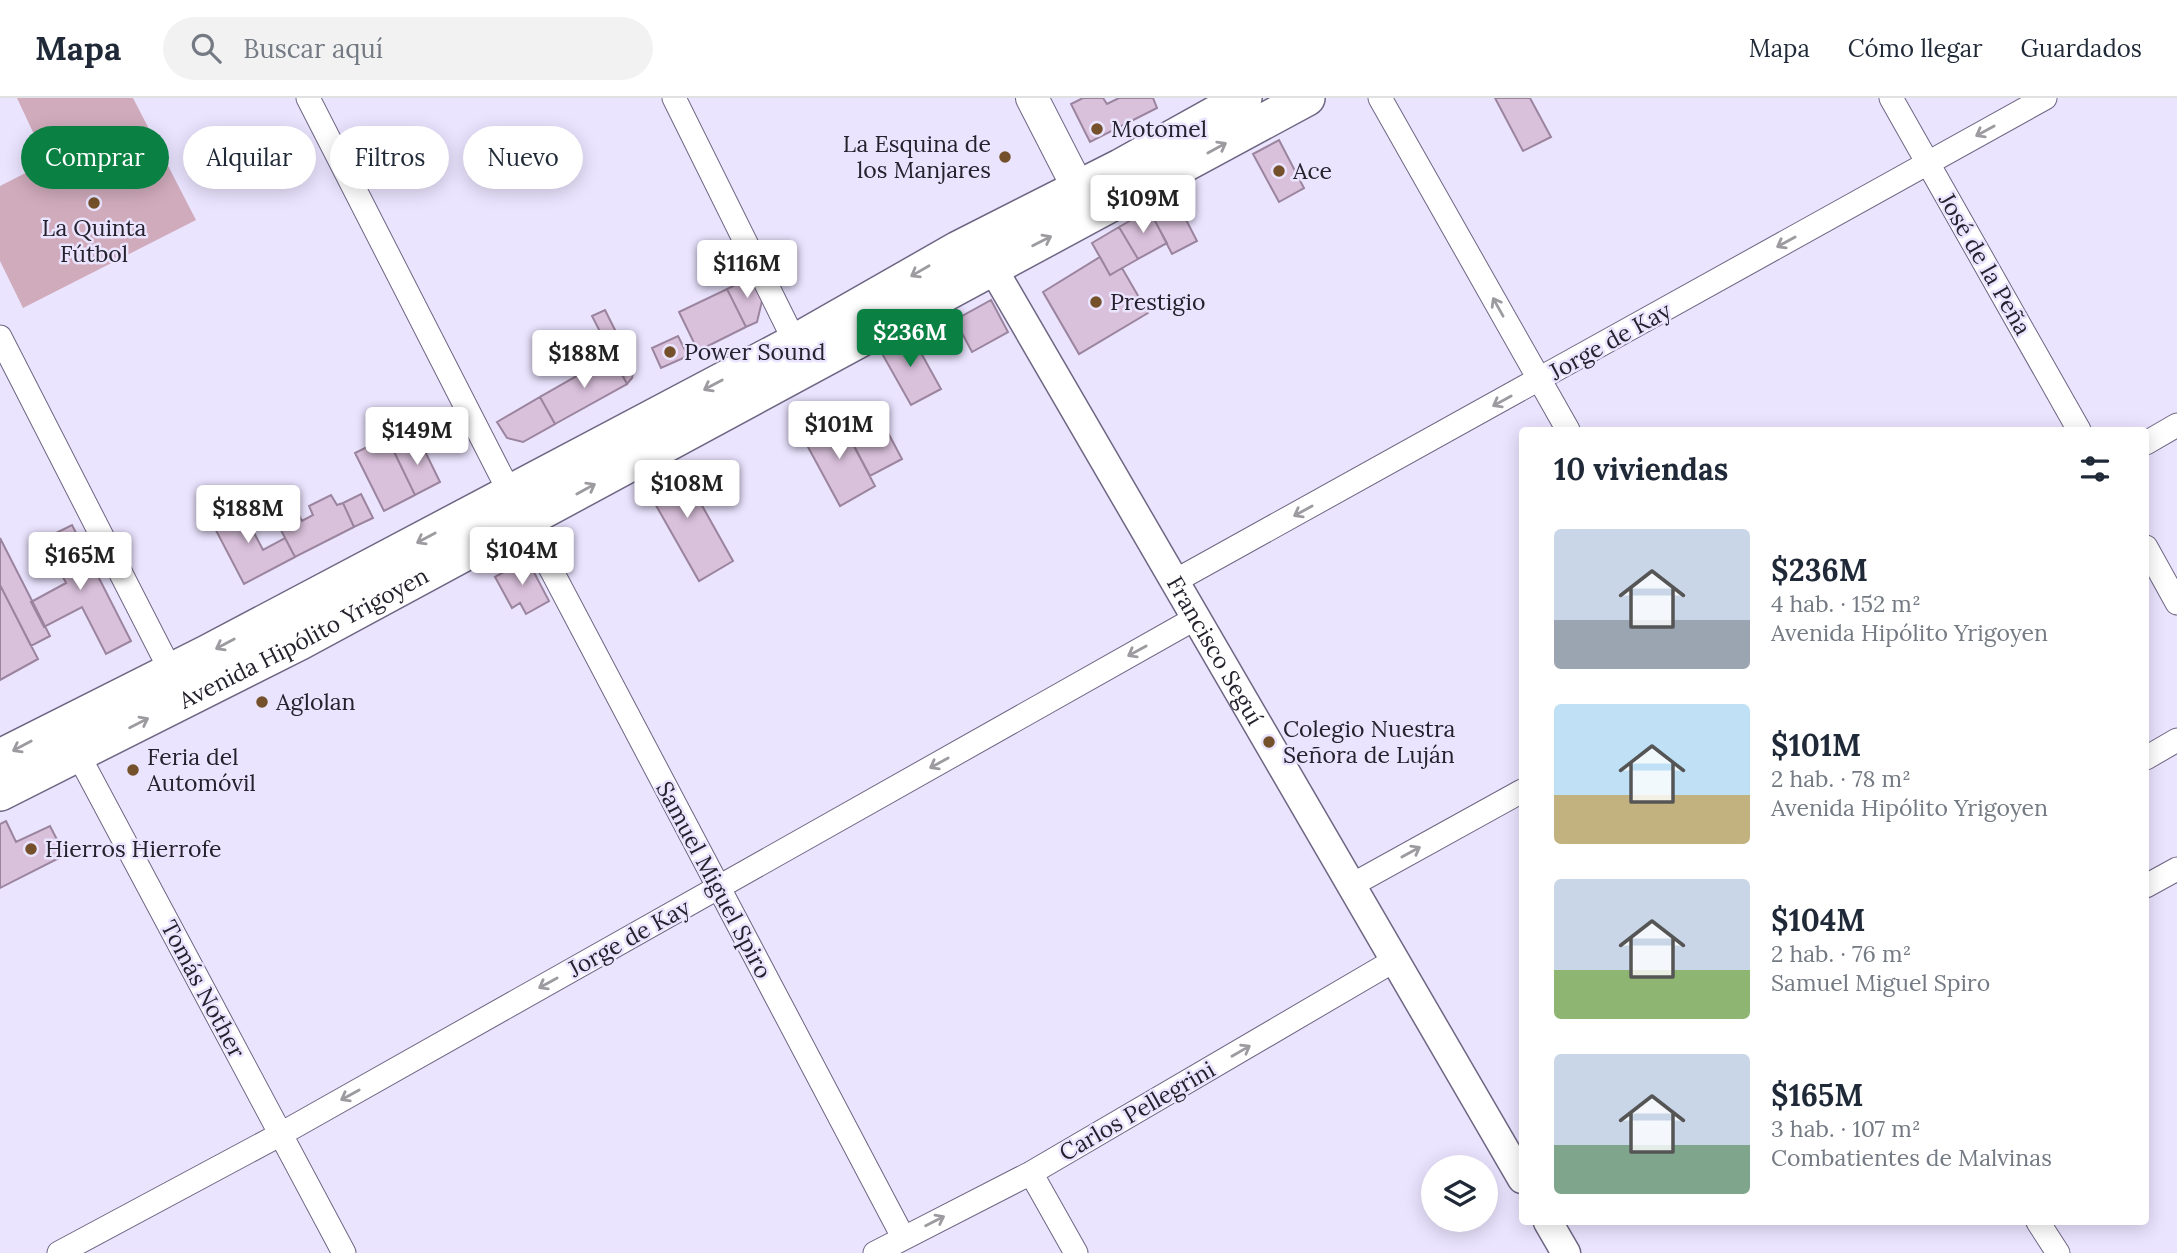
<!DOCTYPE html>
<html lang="es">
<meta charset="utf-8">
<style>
body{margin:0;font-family:Lora,serif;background:#f2f2f3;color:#1f2937;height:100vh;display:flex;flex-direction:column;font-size:26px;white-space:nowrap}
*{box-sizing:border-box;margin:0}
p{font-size:23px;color:#747a83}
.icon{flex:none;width:38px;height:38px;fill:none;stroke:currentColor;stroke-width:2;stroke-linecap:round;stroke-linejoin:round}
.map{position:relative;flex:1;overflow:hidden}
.sheet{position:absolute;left:1519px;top:329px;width:630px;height:798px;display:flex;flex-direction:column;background:#fff;border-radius:7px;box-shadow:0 4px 18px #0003}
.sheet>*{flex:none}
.guide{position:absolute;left:21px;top:28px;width:665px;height:63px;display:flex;gap:14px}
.fabs{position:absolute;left:1421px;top:1057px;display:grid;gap:14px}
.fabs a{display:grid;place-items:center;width:77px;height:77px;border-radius:50%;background:#fff;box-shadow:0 4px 18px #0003;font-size:35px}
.price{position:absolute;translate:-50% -60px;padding:0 16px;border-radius:7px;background:#fff;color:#222;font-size:23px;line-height:46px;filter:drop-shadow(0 2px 4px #0008)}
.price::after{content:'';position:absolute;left:50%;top:42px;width:21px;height:16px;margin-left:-10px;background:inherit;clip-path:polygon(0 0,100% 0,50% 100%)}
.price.selected{background:#0b8043;color:#fff}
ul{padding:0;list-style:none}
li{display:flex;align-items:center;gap:21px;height:175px;padding:0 35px}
li span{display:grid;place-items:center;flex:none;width:196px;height:140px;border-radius:7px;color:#555}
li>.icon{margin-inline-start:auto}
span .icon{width:84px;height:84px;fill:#fffc;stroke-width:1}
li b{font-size:30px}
h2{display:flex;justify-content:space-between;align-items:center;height:84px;padding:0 35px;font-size:30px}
.pill{padding:0 24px;border-radius:32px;background:#fff;box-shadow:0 4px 18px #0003;font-size:24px;line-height:63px}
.pill.selected{background:#0b8043;color:#fff}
header{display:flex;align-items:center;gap:42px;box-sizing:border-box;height:98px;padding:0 35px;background:#fff;border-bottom:2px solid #e0e1e3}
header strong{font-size:33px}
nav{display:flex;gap:38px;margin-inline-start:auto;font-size:24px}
.search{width:490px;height:63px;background:#f2f2f3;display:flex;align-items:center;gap:18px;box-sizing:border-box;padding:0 24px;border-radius:38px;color:#747a83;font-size:26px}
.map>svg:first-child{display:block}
.green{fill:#d0abbc}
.building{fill:#d9c0db;stroke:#9b849d;stroke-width:2}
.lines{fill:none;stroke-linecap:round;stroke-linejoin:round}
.minor-casing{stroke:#6e6683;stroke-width:25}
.tertiary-casing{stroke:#6e6683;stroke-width:31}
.secondary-casing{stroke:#6e6683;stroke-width:34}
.primary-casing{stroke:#6e6683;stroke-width:38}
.minor{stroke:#fff;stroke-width:23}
.tertiary{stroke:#fff;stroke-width:28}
.secondary{stroke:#fff;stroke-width:32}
.primary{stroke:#fff;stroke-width:35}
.oneway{stroke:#9d9ba0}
.poi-dot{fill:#75512b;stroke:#ebe4ff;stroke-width:2.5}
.labels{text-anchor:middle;stroke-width:5;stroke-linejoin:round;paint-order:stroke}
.poi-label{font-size:23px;fill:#25212d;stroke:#ebe4ff;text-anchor:start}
.street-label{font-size:23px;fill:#25212d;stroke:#ebe4ff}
</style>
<header>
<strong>Mapa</strong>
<div class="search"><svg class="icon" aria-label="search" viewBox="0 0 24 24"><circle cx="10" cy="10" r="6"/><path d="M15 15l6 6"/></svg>Buscar aquí</div>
<nav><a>Mapa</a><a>Cómo llegar</a><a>Guardados</a></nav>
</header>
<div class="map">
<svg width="2177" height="1155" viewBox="0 0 2177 1155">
<rect width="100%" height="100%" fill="#ebe4ff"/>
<path class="green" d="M17,0H133L196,122L23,210L0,163V88L47,64Z"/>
<path class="building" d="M1083,0H1103L1107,6L1119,0H1153L1157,10L1090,44L1071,6Z
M1495,0H1530L1551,39L1523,53Z
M1279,42L1304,90L1279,104L1253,56Z
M1179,108L1197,143L1172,156L1154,121Z
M1149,112L1167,145L1138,161L1119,129Z
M1119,129L1138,161L1110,177L1092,145Z
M1100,159L1110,177L1122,170L1148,215L1079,256L1043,194Z
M754,178L763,199L757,224L746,229L727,191Z
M727,191L746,229L698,253L679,214Z
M991,202L1008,234L972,254L955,222Z
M605,212L634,270L632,280L627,286L592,218Z
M910,235L941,291L911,307L880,252Z
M678,238L688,258L661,270L652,250Z
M612,258L627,286L555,326L540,299Z
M540,299L555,326L523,344L507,340L497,324Z
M875,310L902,361L870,378L843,327Z
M838,318L875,388L840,408L802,338Z
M387,339L415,397L384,413L355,355Z
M419,341L440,384L415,397L394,354Z
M676,361L733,463L699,483L641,381Z
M361,396L373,420L354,429L343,405Z
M331,397L337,407L343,405L354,429L295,459L273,417L293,406L302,423L313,417L309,408Z
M238,404L263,452L285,440L295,459L244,486L209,419Z
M72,427L131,543L106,556L82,509L44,529L31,504L66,485L44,441Z
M0,440L50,538L31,548L0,487Z
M527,461L549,503L526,516L520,505L512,510L495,479Z
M0,487L38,561L0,582Z
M6,723L16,744L50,728L65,757L0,790V726Z"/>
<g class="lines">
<defs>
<path id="minor" d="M308,0L510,395
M674,0L795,244
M1380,0L1568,332
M1891,0L2079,332
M0,239L177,585
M2146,345L2177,327
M526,424L903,1139
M2146,449L2177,505
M1175,483L2045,0
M72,645L344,1155
M2146,660L2177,642
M1352,787L1522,693
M2146,788L2177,771
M1031,1075L1076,1155
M2038,1124L2058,1155
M59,1155L281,1036L1196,520
M875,1155L1031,1075L1395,862"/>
<g id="tertiary">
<path id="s1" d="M985,152L992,169L1522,1081"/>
<path d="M1548,1124L1566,1155"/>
</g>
<path id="secondary" d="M1032,0L1090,113"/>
<g id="primary">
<path d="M0,659L207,555L795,244L958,151L1120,69L1244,0"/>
<path id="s2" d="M0,695L300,544L1307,0"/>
</g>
</defs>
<use href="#minor" class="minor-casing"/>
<use href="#tertiary" class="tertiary-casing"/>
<use href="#secondary" class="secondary-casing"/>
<use href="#primary" class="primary-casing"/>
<use href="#minor" class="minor"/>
<use href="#tertiary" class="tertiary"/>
<use href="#secondary" class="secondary"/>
<use href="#primary" class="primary"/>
</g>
<defs><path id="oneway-shaft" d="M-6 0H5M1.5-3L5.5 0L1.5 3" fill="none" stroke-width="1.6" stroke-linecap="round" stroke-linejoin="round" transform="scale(1.75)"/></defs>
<g class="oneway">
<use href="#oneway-shaft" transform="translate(1985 33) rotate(151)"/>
<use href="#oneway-shaft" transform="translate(1217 50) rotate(-29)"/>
<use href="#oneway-shaft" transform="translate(1042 143) rotate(-27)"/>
<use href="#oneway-shaft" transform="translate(1786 144) rotate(151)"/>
<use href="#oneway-shaft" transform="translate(920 173) rotate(150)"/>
<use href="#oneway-shaft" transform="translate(1498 209) rotate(-119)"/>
<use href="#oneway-shaft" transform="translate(713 287) rotate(152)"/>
<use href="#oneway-shaft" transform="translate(1502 303) rotate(151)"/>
<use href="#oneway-shaft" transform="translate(586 391) rotate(-29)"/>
<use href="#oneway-shaft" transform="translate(1303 413) rotate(151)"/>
<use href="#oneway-shaft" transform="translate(426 440) rotate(152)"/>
<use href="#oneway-shaft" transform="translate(225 546) rotate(152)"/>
<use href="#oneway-shaft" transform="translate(1137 553) rotate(151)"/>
<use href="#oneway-shaft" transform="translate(139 625) rotate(-27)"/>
<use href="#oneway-shaft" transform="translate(22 648) rotate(152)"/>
<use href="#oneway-shaft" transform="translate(939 665) rotate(151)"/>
<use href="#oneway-shaft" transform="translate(1411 754) rotate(-29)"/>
<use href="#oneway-shaft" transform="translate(548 885) rotate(151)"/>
<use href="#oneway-shaft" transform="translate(1241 953) rotate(-30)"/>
<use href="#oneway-shaft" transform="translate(350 997) rotate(151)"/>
<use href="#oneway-shaft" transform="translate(935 1123) rotate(-27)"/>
</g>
<g class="poi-dot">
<circle cx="1097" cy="31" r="7"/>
<circle cx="1005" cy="59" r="7"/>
<circle cx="1279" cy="73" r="7"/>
<circle cx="94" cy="105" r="7"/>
<circle cx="1096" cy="204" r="7"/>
<circle cx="670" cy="254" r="7"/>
<circle cx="262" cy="604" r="7"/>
<circle cx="1269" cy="644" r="7"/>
<circle cx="133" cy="672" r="7"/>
<circle cx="31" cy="751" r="7"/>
</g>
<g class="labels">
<g class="poi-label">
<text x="1111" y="39">Motomel</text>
<text x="991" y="54" text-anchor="end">La Esquina de<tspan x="991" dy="26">los Manjares</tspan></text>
<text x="1293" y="81">Ace</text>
<text x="94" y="138" text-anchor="middle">La Quinta<tspan x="94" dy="26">Fútbol</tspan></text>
<text x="1110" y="212">Prestigio</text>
<text x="684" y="262">Power Sound</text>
<text x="276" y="612">Aglolan</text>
<text x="1283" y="639">Colegio Nuestra<tspan x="1283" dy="26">Señora de Luján</tspan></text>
<text x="147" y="667">Feria del<tspan x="147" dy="26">Automóvil</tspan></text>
<text x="45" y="759">Hierros Hierrofe</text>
</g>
<g class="street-label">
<text transform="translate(1985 166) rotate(60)" y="8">José de la Peña</text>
<text transform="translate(1610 243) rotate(-29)" y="8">Jorge de Kay</text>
<text dy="8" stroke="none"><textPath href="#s2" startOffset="341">Avenida Hipólito Yrigoyen</textPath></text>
<text dy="8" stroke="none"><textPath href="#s1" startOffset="462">Francisco Seguí</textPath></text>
<text transform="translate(714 782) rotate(62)" y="8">Samuel Miguel Spiro</text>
<text transform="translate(629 840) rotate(-29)" y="8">Jorge de Kay</text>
<text transform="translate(203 891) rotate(62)" y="8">Tomás Nother</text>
<text transform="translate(1137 1013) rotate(-30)" y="8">Carlos Pellegrini</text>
</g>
</g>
</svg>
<div class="fabs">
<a><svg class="icon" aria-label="layers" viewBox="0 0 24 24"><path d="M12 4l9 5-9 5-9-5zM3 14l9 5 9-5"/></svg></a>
</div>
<b class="price" style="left:1143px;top:137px">$109M</b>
<b class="price" style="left:747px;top:202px">$116M</b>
<b class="price selected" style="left:910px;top:271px">$236M</b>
<b class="price" style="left:584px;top:292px">$188M</b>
<b class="price" style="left:839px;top:363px">$101M</b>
<b class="price" style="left:417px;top:369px">$149M</b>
<b class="price" style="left:687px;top:422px">$108M</b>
<b class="price" style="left:248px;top:447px">$188M</b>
<b class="price" style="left:522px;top:489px">$104M</b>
<b class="price" style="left:80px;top:494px">$165M</b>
<div class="guide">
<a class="pill selected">Comprar</a>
<a class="pill">Alquilar</a>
<a class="pill">Filtros</a>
<a class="pill">Nuevo</a>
</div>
<section class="sheet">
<h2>10 viviendas<svg class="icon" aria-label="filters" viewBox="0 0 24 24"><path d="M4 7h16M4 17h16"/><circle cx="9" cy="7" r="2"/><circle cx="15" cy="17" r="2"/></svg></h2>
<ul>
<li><span style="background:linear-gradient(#c9d6e8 65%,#9aa5b1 0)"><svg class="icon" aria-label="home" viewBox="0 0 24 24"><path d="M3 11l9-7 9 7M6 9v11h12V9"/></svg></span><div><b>$236M</b><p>4 hab. · 152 m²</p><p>Avenida Hipólito Yrigoyen</p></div></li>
<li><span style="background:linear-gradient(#bfe0f5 65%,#c2b280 0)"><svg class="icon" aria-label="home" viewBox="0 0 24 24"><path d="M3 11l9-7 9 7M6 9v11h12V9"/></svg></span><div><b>$101M</b><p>2 hab. · 78 m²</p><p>Avenida Hipólito Yrigoyen</p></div></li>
<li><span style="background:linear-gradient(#c9d6e8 65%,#8fb573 0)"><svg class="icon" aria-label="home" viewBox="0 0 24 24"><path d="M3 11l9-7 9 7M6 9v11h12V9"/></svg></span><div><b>$104M</b><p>2 hab. · 76 m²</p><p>Samuel Miguel Spiro</p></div></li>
<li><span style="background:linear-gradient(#c9d6e8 65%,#7fa58c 0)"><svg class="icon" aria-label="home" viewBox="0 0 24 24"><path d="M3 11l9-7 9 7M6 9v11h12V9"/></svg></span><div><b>$165M</b><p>3 hab. · 107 m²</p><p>Combatientes de Malvinas</p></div></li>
</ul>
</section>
</div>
